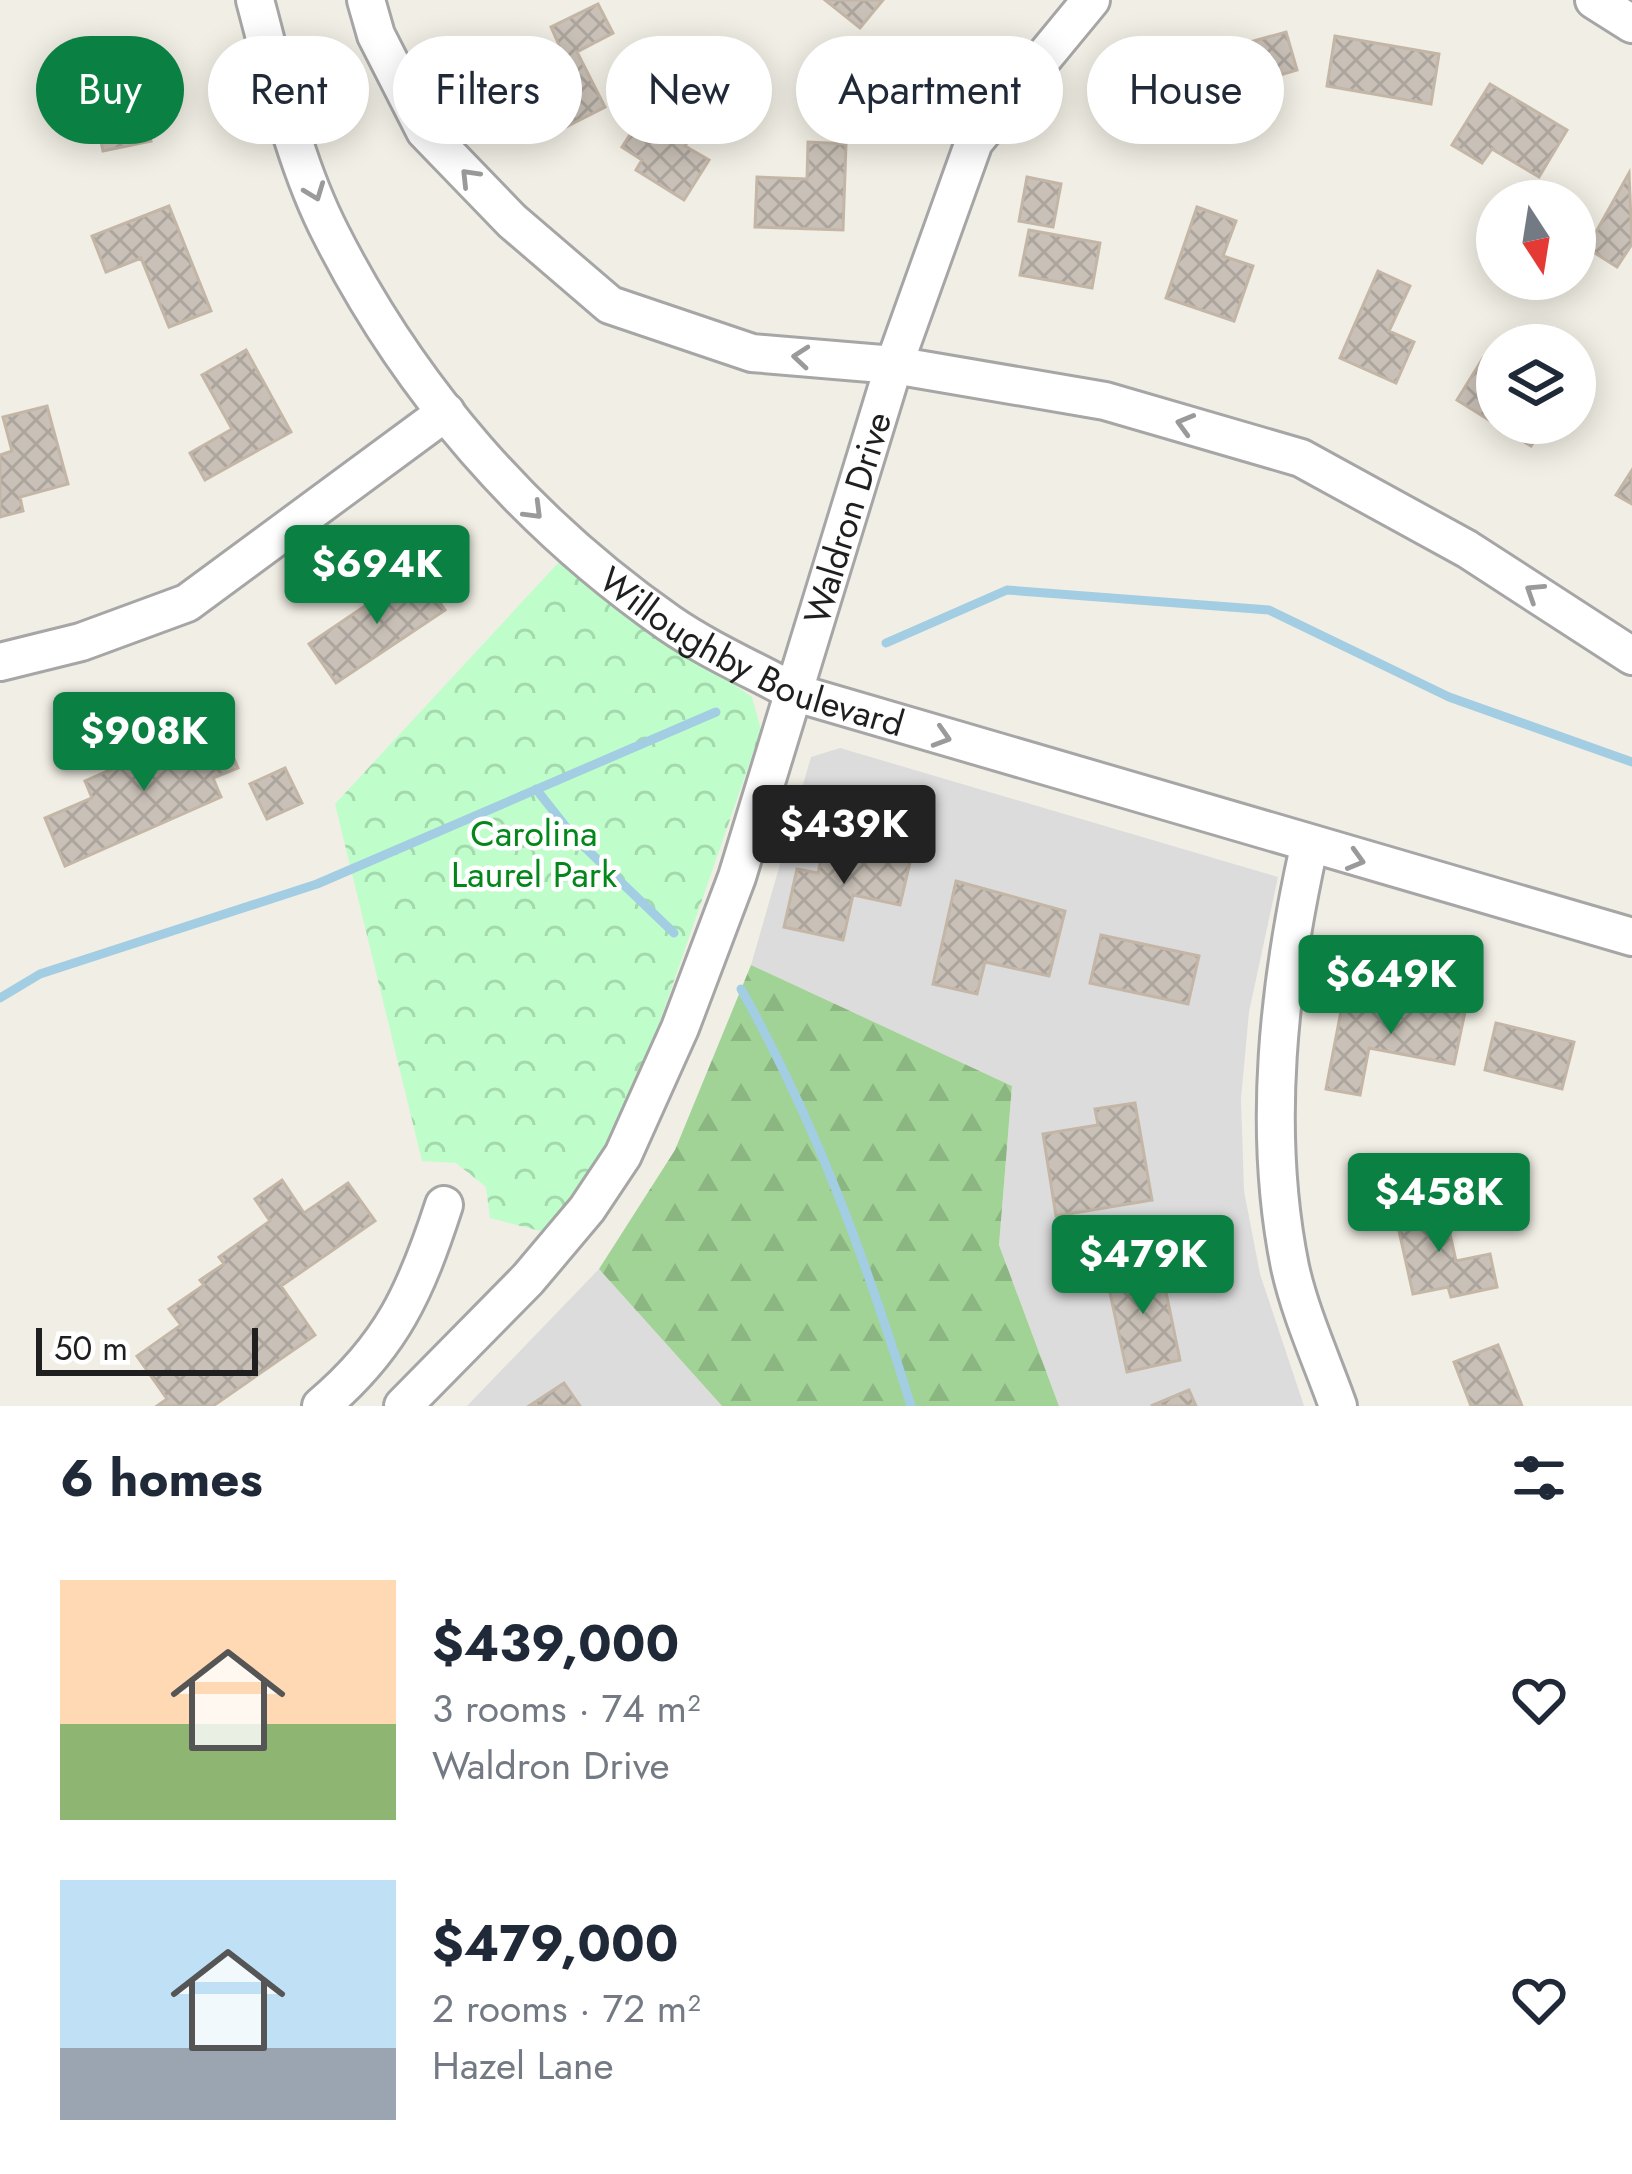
<!DOCTYPE html>
<meta charset="utf-8">
<style>
body{margin:0;font-family:Jost,sans-serif;background:#f2f2f3;color:#1f2937;height:100vh;display:flex;flex-direction:column;font-size:45px;white-space:nowrap}
*{box-sizing:border-box;margin:0}
p{font-size:39px;color:#747a83}
.icon{flex:none;width:66px;height:66px;fill:none;stroke:currentColor;stroke-width:2;stroke-linecap:round;stroke-linejoin:round}
.map{position:relative;height:1406px;overflow:hidden}
.sheet{display:flex;flex-direction:column;background:#fff;flex:1}
.sheet>*{flex:none}
.banner{position:absolute;left:36px;top:36px;width:1560px;height:108px;display:flex;gap:24px}
.needle{width:78px;rotate:168deg}
.buttons{position:absolute;left:1476px;top:180px;display:grid;gap:24px}
.buttons a{display:grid;place-items:center;width:120px;height:120px;border-radius:50%;background:#fff;box-shadow:0 6px 30px #0003;font-size:60px}
.scale{position:absolute;left:36px;bottom:30px;width:222px;box-sizing:border-box;padding-left:12px;border:6px solid #1f1f1f;border-top:0;font-size:33px;line-height:42px;white-space:nowrap;color:#1f1f1f;-webkit-text-stroke:9px #fff;paint-order:stroke}
.price{position:absolute;translate:-50% -102px;padding:0 27px;border-radius:12px;background:#0b8043;color:#fff;font-size:39px;line-height:78px;filter:drop-shadow(0 3px 6px #0008)}
.price::after{content:'';position:absolute;left:50%;top:72px;width:36px;height:27px;margin-left:-18px;background:inherit;clip-path:polygon(0 0,100% 0,50% 100%)}
.price.active{background:#222;color:#fff}
ul{padding:0;list-style:none}
li{display:flex;align-items:center;gap:36px;height:300px;padding:0 60px}
li span{display:grid;place-items:center;flex:none;width:336px;height:240px;border-radius:0px;color:#555}
li>.icon{margin-inline-start:auto}
span .icon{width:144px;height:144px;fill:#fffc;stroke-width:1}
li b{font-size:51px}
h2{display:flex;justify-content:space-between;align-items:center;height:144px;padding:0 60px;font-size:51px}
.tag{padding:0 42px;border-radius:54px;background:#fff;box-shadow:0 6px 30px #0003;font-size:42px;line-height:108px}
.tag.active{background:#0b8043;color:#fff}
.map>svg:first-child{display:block}
.residential{fill:#dddcdc}
.forest{fill:url(#forest-firs)}
.park{fill:url(#park-crowns)}
.lines{fill:none;stroke-linecap:round;stroke-linejoin:round}
.stream{stroke:#a2cde2;stroke-width:9}
.building{fill:url(#building-cross-hatch);stroke:#c4b6a6;stroke-width:3}
.minor-casing{stroke:#a6a6a6;stroke-width:42}
.minor{stroke:#fff;stroke-width:36}
.oneway{stroke:#9a9a9a}
.labels{text-anchor:middle;stroke-width:9;stroke-linejoin:round;paint-order:stroke}
.street-label{font-size:36px;fill:#1f1f1f;stroke:#fff}
.park-label{font-size:36px;fill:#03871b;stroke:#fff}
</style>
<div class="map">
<svg width="1632" height="1406" viewBox="0 0 1632 1406">
<defs>
<pattern id="forest-firs" width="22" height="20" patternUnits="userSpaceOnUse" patternTransform="scale(3)"><rect width="22" height="20" fill="#a2d396"/><path d="M5 1l3.5 6h-7zM16 11l3.5 6h-7z" fill="#8bb581"/></pattern>
<pattern id="park-crowns" width="20" height="18" patternUnits="userSpaceOnUse" patternTransform="scale(3)"><rect width="20" height="18" fill="#bffeca"/><path d="M2 6a3 3 0 1 1 6 0M12 15a3 3 0 1 1 6 0" fill="none" stroke="#a4d9ad"/></pattern>
<pattern id="building-cross-hatch" width="8" height="8" patternUnits="userSpaceOnUse" patternTransform="scale(3)"><rect width="8" height="8" fill="#c9c1b7"/><path d="M0 0l8 8M0 8l8-8" fill="none" stroke="#aca59d"/></pattern>
</defs>
<rect width="100%" height="100%" fill="#f1eee5"/>
<path class="residential" d="M840,748L1278,877L1249,1012L1241,1099L1244,1191L1260,1274L1304,1406H1059L999,1245L1012,1086L751,965L811,757Z
M599,1269L722,1406H467Z"/>
<path class="forest" d="M751,965L1012,1086L999,1245L1059,1406H722L599,1269L675,1150Z"/>
<path class="park" d="M559,562L752,697L761,730L651,1047L608,1146L544,1232L490,1218L486,1187L456,1163L422,1161L335,804Z"/>
<g class="lines">
<path class="stream" d="M886,643L1007,590L1269,610L1449,697L1632,762
M536,789L574,837L674,933
M741,989C816,1123 866,1260 911,1406
M0,998L40,974L317,884L716,712"/>
</g>
<path class="building" d="M825,0H883L860,28Z
M598,4L613,33L577,52L605,107L564,128L530,60L559,45L551,27Z
M1286,32L1297,70L1225,91L1233,115L1193,126L1175,63Z
M1335,36L1439,54L1431,104L1327,86Z
M689,68L721,88L685,146L709,160L684,200L636,170L642,160L622,147L640,119L653,127Z
M111,69L114,84L139,79L151,141L103,151L87,74Z
M1490,84L1567,130L1539,177L1492,149L1482,163L1452,145Z
M808,142L846,144L843,230L755,227L757,177L807,179Z
M1629,173L1632,244L1617,267L1587,248Z
M1027,177L1061,184L1053,227L1019,221Z
M169,206L211,311L169,327L141,258L106,272L92,236Z
M1197,207L1236,221L1223,256L1253,266L1234,321L1166,298Z
M1029,230L1100,243L1092,288L1020,275Z
M1378,271L1410,286L1389,331L1414,342L1396,383L1340,358Z
M246,350L291,432L205,480L190,453L232,429L202,375Z
M1483,358L1497,367V423H1546L1531,446L1457,400Z
M47,406L68,484L20,497L23,511L0,517V455L12,451L3,417Z
M1632,470V504L1616,495Z
M418,570L445,610L336,683L309,644Z
M218,722L238,768L213,778L221,797L65,866L45,818L92,798L85,781Z
M285,768L302,803L267,819L250,784Z
M826,838L911,858L900,905L853,895L843,940L784,927L797,869L818,873Z
M956,881L1065,911L1049,976L985,962L977,994L933,984Z
M1101,935L1199,956L1188,1004L1090,983Z
M1370,994L1465,1012L1454,1064L1369,1048L1360,1095L1326,1089L1342,1006L1367,1011Z
M1496,1023L1574,1042L1562,1089L1485,1070Z
M1135,1103L1152,1200L1056,1216L1043,1134L1098,1125L1095,1109Z
M282,1180L304,1213L348,1183L375,1221L281,1286L315,1335L213,1406H157L167,1399L137,1356L181,1325L169,1309L204,1285L200,1280L224,1264L219,1257L270,1221L255,1199Z
M1443,1202L1456,1261L1490,1254L1497,1287L1451,1297L1448,1287L1413,1294L1395,1213Z
M1160,1263L1180,1360L1127,1372L1106,1274Z
M1498,1345L1522,1406H1471L1454,1362Z
M564,1383L580,1406H529Z
M1189,1390L1196,1406H1151Z"/>
<g class="lines">
<defs>
<g id="minor">
<path id="s1" d="M255,0C276,78 294,162 331,234C410,390 526,523 669,623C708,650 754,670 796,693L1632,937"/>
<path d="M366,0L376,35L425,131L512,221L610,305L752,353L894,365L1105,401L1301,458L1467,549L1632,656"/>
<path d="M1594,0L1632,24"/>
<path d="M0,662L81,642L187,603L446,412"/>
<path d="M1309,847C1279,982 1262,1129 1290,1267C1300,1313 1322,1361 1338,1406"/>
<path d="M321,1406C392,1346 416,1291 444,1205"/>
<path id="s2" d="M403,1406L528,1279L587,1209L623,1155L680,1028L737,877L894,365L974,142L1091,0"/>
</g>
</defs>
<use href="#minor" class="minor-casing"/>
<use href="#minor" class="minor"/>
</g>
<defs><path id="oneway-chevron" d="M-2-3.5L2.5 0L-2 3.5" fill="none" stroke-width="1.6" stroke-linecap="round" stroke-linejoin="round" transform="scale(3)"/></defs>
<g class="oneway">
<use href="#oneway-chevron" transform="translate(469 177) rotate(-134)"/>
<use href="#oneway-chevron" transform="translate(315 192) rotate(69)"/>
<use href="#oneway-chevron" transform="translate(801 357) rotate(-175)"/>
<use href="#oneway-chevron" transform="translate(1185 424) rotate(-164)"/>
<use href="#oneway-chevron" transform="translate(534 511) rotate(45)"/>
<use href="#oneway-chevron" transform="translate(1534 592) rotate(-147)"/>
<use href="#oneway-chevron" transform="translate(942 737) rotate(17)"/>
<use href="#oneway-chevron" transform="translate(1356 860) rotate(16)"/>
</g>
<g class="labels">
<g class="street-label">
<text dy="13" stroke="none"><textPath href="#s2" startOffset="1011">Waldron Drive</textPath></text>
<text dy="13" stroke="none"><textPath href="#s1" startOffset="855">Willoughby Boulevard</textPath></text>
</g>
<g class="park-label">
<text x="534" y="846">Carolina<tspan x="534" dy="41">Laurel Park</tspan></text>
</g>
</g>
</svg>
<div class="buttons">
<a><svg class="needle" viewBox="-14 -14 28 28"><path d="M0-13l5 13h-10z" fill="#e53935"/><path d="M0 13l5-13h-10z" fill="#747a83"/></svg></a>
<a><svg class="icon" aria-label="layers" viewBox="0 0 24 24"><path d="M12 4l9 5-9 5-9-5zM3 14l9 5 9-5"/></svg></a>
</div>
<div class="scale">50 m</div>
<b class="price" style="left:377px;top:627px">$694K</b>
<b class="price" style="left:144px;top:794px">$908K</b>
<b class="price active" style="left:844px;top:887px">$439K</b>
<b class="price" style="left:1391px;top:1037px">$649K</b>
<b class="price" style="left:1439px;top:1255px">$458K</b>
<b class="price" style="left:1143px;top:1317px">$479K</b>
<div class="banner">
<a class="tag active">Buy</a>
<a class="tag">Rent</a>
<a class="tag">Filters</a>
<a class="tag">New</a>
<a class="tag">Apartment</a>
<a class="tag">House</a>
</div>
</div>
<section class="sheet">
<h2>6 homes<svg class="icon" aria-label="filters" viewBox="0 0 24 24"><path d="M4 7h16M4 17h16"/><circle cx="9" cy="7" r="2"/><circle cx="15" cy="17" r="2"/></svg></h2>
<ul>
<li><span style="background:linear-gradient(#ffd9b3 60%,#8fb573 0)"><svg class="icon" aria-label="home" viewBox="0 0 24 24"><path d="M3 11l9-7 9 7M6 9v11h12V9"/></svg></span><div><b>$439,000</b><p>3 rooms · 74 m²</p><p>Waldron Drive</p></div><svg class="icon" aria-label="heart" viewBox="0 0 24 24"><path d="M12 20l-8-8c-3-5 5-10 8-4 3-6 11-1 8 4z"/></svg></li>
<li><span style="background:linear-gradient(#bfe0f5 70%,#9aa5b1 0)"><svg class="icon" aria-label="home" viewBox="0 0 24 24"><path d="M3 11l9-7 9 7M6 9v11h12V9"/></svg></span><div><b>$479,000</b><p>2 rooms · 72 m²</p><p>Hazel Lane</p></div><svg class="icon" aria-label="heart" viewBox="0 0 24 24"><path d="M12 20l-8-8c-3-5 5-10 8-4 3-6 11-1 8 4z"/></svg></li>
</ul>
</section>
